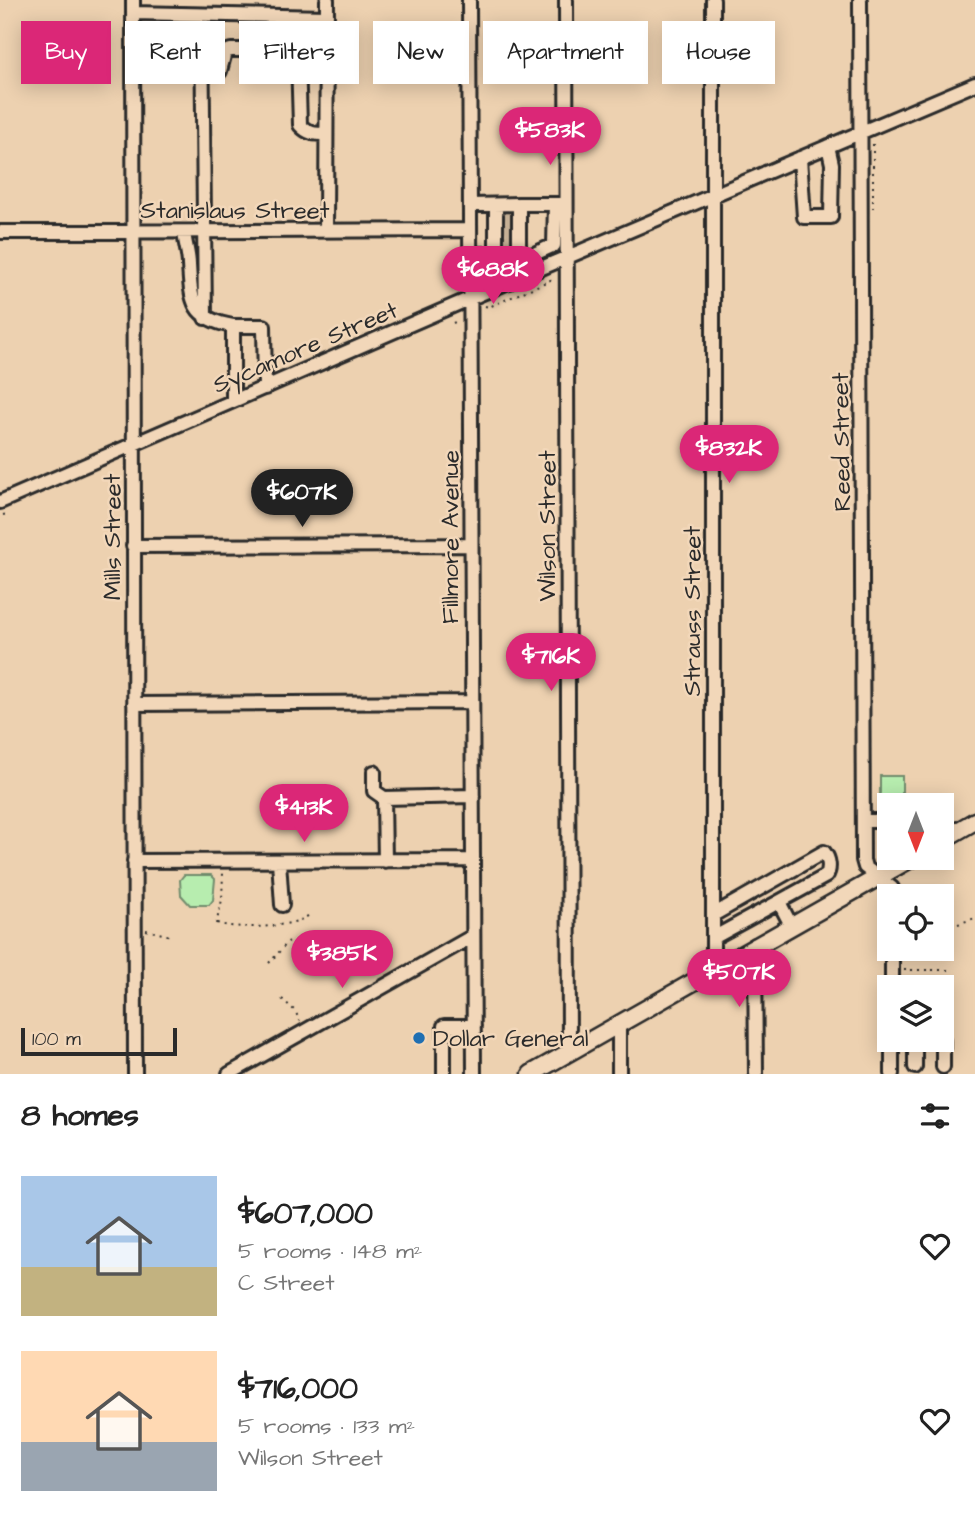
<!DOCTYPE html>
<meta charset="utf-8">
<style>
body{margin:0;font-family:"Architects Daughter",sans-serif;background:#f6f6f6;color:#222;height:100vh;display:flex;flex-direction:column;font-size:26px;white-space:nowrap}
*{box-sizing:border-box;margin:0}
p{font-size:23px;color:#767676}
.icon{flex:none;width:38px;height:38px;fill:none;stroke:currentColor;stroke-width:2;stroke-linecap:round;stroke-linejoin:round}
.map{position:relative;height:1074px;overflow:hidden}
.drawer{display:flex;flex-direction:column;background:#fff;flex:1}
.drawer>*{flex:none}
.banner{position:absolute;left:21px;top:21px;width:934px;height:63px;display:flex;gap:14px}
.needle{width:46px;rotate:180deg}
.tools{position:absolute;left:877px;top:793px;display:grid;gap:14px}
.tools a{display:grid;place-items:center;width:77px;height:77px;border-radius:0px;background:#fff;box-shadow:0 4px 18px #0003;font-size:35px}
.scale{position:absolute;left:21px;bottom:18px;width:156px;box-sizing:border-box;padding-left:7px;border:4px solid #2b2b2b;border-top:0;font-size:19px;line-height:24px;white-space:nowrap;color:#2b2b2b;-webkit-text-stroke:5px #f2d7b9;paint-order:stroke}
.price{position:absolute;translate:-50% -60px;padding:0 16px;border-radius:24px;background:#db2777;color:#fff;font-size:23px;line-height:46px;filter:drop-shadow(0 2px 4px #0008)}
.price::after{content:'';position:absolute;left:50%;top:42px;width:21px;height:16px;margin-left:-10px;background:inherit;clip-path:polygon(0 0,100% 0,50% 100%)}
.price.selected{background:#222;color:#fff}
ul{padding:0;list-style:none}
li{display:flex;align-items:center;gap:21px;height:175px;padding:0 21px}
li span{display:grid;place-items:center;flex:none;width:196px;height:140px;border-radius:0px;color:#555}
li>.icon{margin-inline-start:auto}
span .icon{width:84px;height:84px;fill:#fffc;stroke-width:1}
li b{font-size:30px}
h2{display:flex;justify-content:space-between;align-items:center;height:84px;padding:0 21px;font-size:30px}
.tag{padding:0 24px;border-radius:0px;background:#fff;box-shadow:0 4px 18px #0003;font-size:24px;line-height:63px}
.tag.selected{background:#db2777;color:#fff}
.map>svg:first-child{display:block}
.green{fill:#b7edaf;stroke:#718c6d;stroke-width:2}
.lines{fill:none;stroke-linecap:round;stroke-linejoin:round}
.minor-tunnel{stroke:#c6b095;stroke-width:12;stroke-dasharray:12 6;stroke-linecap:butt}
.minor-casing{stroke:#2b2b2b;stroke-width:18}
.major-casing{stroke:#2b2b2b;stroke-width:21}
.path{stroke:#2b2b2b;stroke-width:2;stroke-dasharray:2 5;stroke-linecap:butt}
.minor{stroke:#f2d7b9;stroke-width:12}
.major{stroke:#f2d7b9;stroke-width:16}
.poi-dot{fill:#1f6fb2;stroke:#f2d7b9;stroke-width:2.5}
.labels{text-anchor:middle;stroke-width:5;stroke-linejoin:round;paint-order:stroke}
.street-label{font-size:24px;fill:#2b2b2b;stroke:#f2d7b9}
.poi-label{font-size:24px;fill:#2b2b2b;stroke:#f2d7b9;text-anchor:start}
</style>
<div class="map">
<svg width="975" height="1074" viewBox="0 0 975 1074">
<rect width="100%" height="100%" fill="#edd1b0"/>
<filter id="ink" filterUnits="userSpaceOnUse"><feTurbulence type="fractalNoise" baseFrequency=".0143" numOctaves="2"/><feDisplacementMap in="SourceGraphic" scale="14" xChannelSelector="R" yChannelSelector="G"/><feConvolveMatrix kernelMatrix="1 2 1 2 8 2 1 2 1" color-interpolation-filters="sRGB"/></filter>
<g filter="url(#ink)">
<path class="green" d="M880,776H902V800H880Z
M184,875H211L215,879L213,900L209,905H190L181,895L180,880Z"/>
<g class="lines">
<path class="minor-tunnel" d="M505,218L516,217
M505,229L516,228
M505,241L516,240"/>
<defs>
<path id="minor" d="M133,0L135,1074
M469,0L474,1074
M566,0L569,1052
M713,0V969
M860,0L863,860L865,867L892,888V896
M133,13L327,17
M202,16L205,318
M202,72L220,71L225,52L231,50H292L297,54L298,58L300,125C308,134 315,134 326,134
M800,158L804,217H831L832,164L828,146
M519,204H563
M470,205L519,204V256L470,253
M496,205V254L510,282
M326,231L327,0
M0,232L470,230
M184,232C185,243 189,254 189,265C191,302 192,319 233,326
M532,255L554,245L555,204
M233,401V326H264L265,388
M0,502L485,292L975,84
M133,546L471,545
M134,704L472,702
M374,772V791L384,798L385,861
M384,798L473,796
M863,821H889
M134,861L473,860
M279,861L282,905
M779,902L791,925
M713,915L824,852C829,858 831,869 826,876L713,938
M755,945L756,1074
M892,948V987
M619,1023V1074
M892,1040V1074
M892,1041H943V1067
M915,1041V1067
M229,1074L473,936
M444,1074V1026H474"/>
<path id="major" d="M942,840L975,821
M531,1074L912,858"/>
</defs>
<use href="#minor" class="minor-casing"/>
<use href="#major" class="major-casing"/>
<path class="path" d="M873,144V208
M485,278L489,275
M485,306L489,307L555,278
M453,323L457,321
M3,515L7,514
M217,923C234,930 295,928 309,915
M216,924L222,900L223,873
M958,924L975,918
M146,930L171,936
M269,963L289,941
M904,970H951
M302,972L312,962
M282,999L295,1011L300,1021"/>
<use href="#minor" class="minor"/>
<use href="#major" class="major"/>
</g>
</g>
<circle class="poi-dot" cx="419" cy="1038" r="7"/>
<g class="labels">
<g class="street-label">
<text x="235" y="218">Stanislaus Street</text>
<text transform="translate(305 347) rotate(-23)" y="8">Sycamore Street</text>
<text transform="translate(841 442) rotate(-91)" y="8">Reed Street</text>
<text transform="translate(547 526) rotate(-90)" y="8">Wilson Street</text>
<text transform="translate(112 537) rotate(-90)" y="8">Mills Street</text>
<text transform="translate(450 537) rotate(-90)" y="8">Fillmore Avenue</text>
<text transform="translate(692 611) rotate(-90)" y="8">Strauss Street</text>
</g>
<g class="poi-label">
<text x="433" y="1046">Dollar General</text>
</g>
</g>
</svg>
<div class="tools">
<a><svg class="needle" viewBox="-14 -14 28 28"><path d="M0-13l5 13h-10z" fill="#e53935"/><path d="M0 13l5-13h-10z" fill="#767676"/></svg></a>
<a><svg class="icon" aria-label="locate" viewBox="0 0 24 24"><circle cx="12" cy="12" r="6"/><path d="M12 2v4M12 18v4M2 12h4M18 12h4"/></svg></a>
<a><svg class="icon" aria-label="layers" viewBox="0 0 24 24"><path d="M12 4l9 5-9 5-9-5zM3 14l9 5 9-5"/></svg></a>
</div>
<div class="scale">100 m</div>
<b class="price" style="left:550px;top:167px">$583K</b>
<b class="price" style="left:493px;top:306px">$688K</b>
<b class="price" style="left:729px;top:485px">$832K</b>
<b class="price selected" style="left:302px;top:529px">$607K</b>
<b class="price" style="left:551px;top:693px">$716K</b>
<b class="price" style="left:304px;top:844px">$413K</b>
<b class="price" style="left:342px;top:990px">$385K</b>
<b class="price" style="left:739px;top:1009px">$507K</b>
<div class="banner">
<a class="tag selected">Buy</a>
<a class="tag">Rent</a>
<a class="tag">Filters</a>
<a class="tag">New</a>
<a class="tag">Apartment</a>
<a class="tag">House</a>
</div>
</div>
<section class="drawer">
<h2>8 homes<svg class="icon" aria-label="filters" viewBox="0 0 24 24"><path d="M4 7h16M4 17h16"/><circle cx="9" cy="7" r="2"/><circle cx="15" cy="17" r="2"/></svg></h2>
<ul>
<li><span style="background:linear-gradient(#a9c7e8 65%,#c2b280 0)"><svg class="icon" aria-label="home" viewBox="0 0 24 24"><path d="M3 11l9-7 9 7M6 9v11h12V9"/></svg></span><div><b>$607,000</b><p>5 rooms · 148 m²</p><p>C Street</p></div><svg class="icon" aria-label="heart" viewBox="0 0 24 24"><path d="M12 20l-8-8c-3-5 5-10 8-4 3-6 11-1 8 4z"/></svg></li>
<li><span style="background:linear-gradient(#ffd9b3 65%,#9aa5b1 0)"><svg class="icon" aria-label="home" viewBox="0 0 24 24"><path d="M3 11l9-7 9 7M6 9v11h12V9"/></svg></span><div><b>$716,000</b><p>5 rooms · 133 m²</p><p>Wilson Street</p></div><svg class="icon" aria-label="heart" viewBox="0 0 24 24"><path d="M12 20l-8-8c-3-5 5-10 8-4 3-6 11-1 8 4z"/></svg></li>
</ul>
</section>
